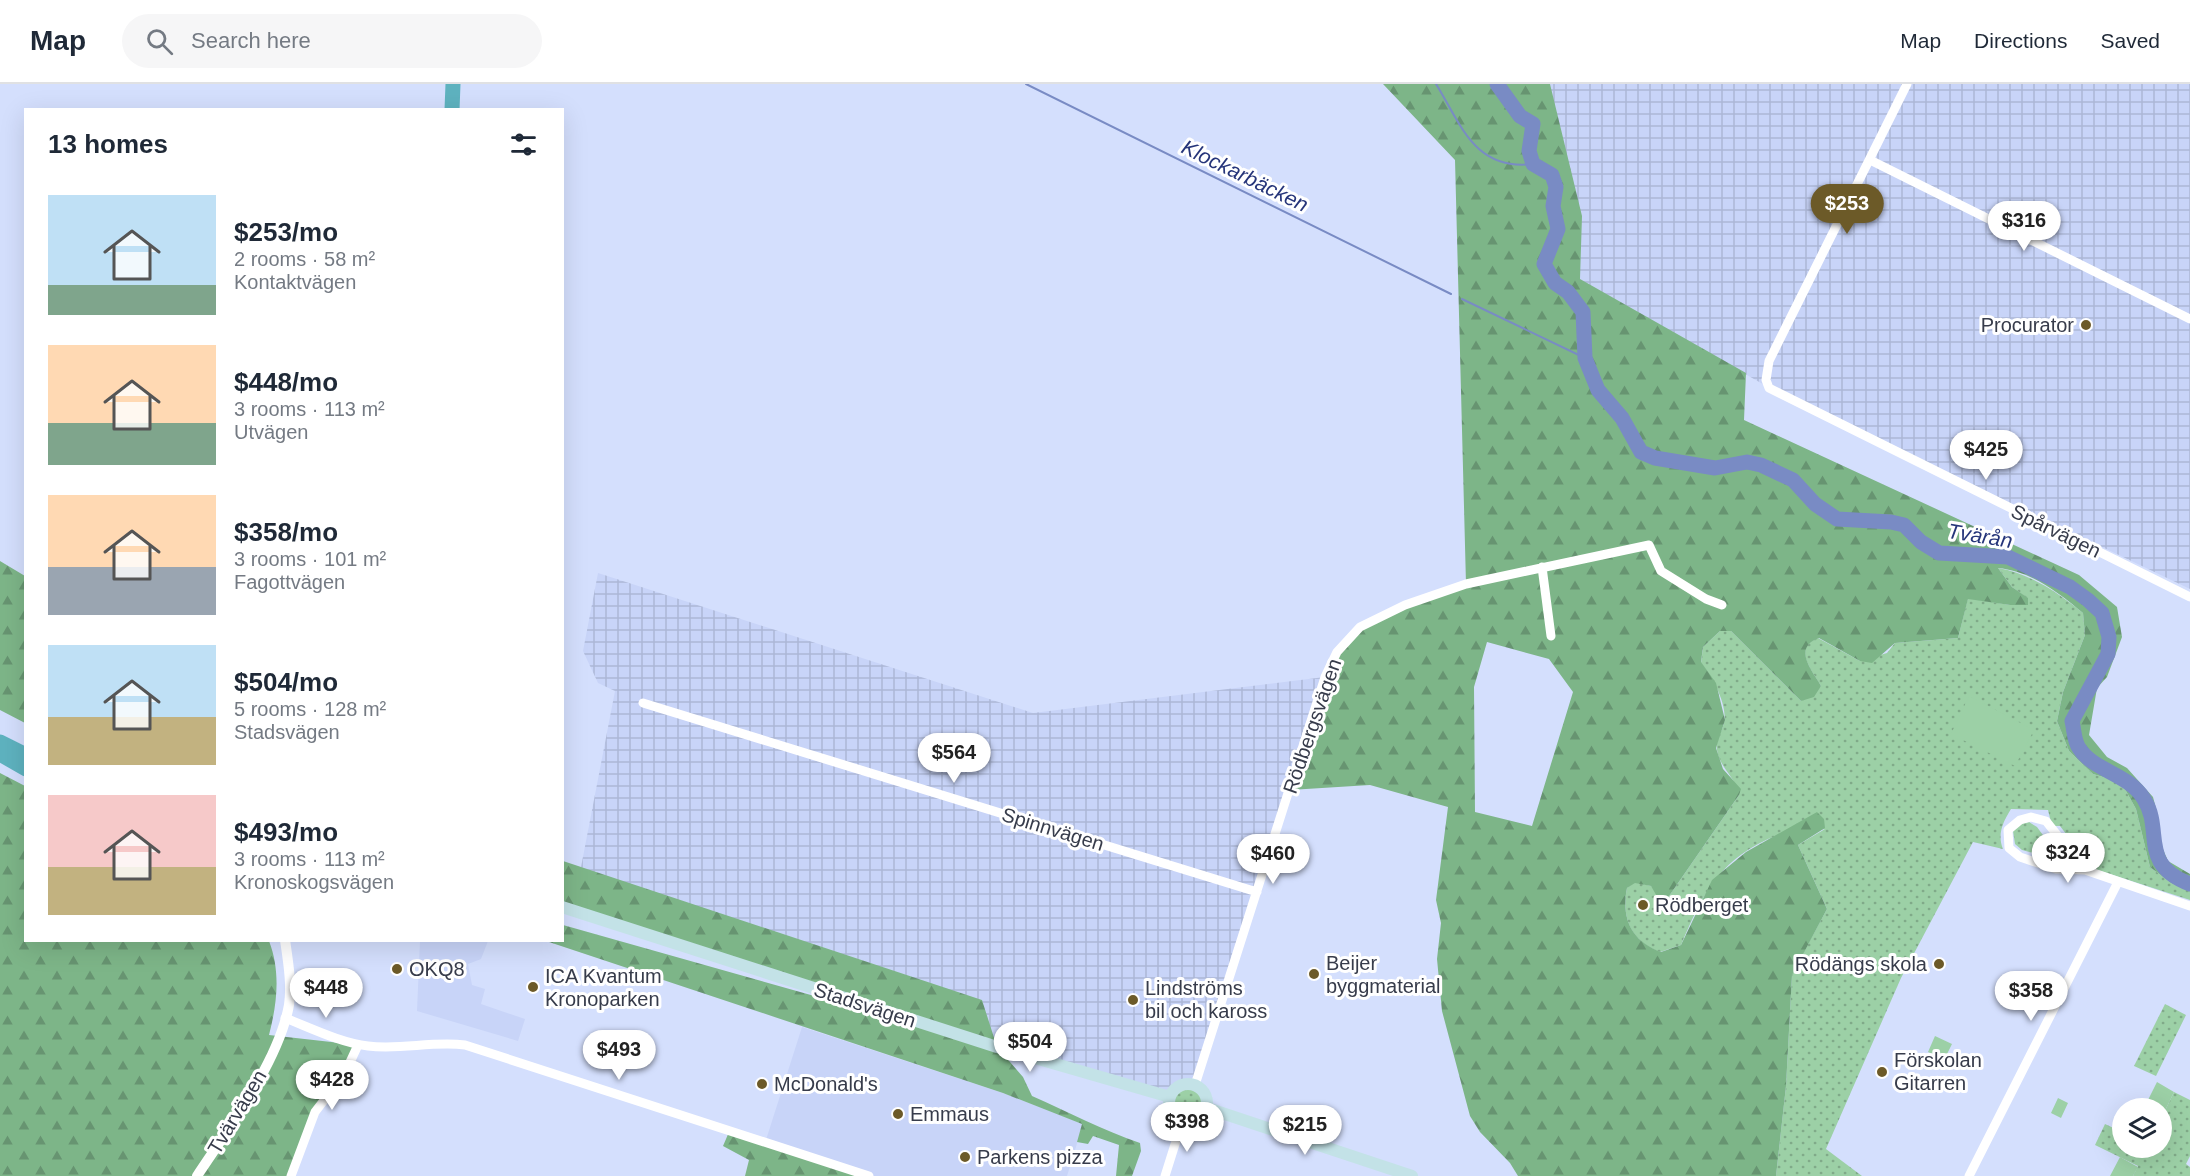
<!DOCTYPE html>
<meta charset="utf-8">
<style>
body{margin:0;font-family:Helvetica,sans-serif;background:#f6f6f7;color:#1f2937;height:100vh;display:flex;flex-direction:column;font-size:22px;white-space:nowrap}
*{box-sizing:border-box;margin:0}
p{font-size:20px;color:#747a83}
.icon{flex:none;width:33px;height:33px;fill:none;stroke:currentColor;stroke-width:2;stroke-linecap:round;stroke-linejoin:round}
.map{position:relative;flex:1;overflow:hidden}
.sheet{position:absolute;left:24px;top:24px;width:540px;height:834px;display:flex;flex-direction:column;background:#fff;border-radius:0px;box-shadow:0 6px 24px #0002}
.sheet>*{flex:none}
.controls{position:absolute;left:2112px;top:1014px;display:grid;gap:12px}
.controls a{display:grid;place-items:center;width:60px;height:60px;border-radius:50%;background:#fff;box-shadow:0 6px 24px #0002;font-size:30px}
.price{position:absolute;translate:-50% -51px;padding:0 14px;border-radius:21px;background:#fff;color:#222;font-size:20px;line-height:39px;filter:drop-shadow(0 2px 3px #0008)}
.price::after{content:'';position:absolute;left:50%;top:36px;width:18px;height:14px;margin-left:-9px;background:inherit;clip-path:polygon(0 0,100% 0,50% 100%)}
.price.active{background:#6c5a28;color:#fff}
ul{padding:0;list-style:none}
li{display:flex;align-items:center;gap:18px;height:150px;padding:0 24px}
li span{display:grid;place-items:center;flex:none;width:168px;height:120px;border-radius:0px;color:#555}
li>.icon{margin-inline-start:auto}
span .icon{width:72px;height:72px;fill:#fffc;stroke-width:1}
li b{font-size:26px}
h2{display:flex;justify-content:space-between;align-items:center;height:72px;padding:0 24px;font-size:26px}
header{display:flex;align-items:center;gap:36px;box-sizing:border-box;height:84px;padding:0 30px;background:#fff;border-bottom:2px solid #e0e1e3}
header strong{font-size:28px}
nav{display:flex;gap:33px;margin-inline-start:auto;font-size:21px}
.search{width:420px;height:54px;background:#f6f6f7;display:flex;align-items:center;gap:15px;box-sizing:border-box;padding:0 21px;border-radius:33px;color:#747a83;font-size:22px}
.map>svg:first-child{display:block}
.built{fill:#c8d4f8}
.industrial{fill:url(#industrial-grid)}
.grass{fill:url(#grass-dots)}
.forest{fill:url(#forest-firs);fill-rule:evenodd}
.green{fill:#9cd0a6}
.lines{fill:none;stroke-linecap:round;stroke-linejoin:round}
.stream{stroke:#798bc4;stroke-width:2}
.river{stroke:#798bc4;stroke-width:15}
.minor{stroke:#fff;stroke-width:9}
.tertiary{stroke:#fff;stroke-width:10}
.secondary{stroke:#c3e2e7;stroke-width:12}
.trunk{stroke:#5eb2bf;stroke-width:15}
.poi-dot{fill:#6c5a28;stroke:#fff;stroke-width:2}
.labels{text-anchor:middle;stroke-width:6;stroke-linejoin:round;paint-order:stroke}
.poi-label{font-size:20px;fill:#373c4b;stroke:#fff;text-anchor:start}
.street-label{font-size:20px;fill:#373c4b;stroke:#fff}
.water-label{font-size:21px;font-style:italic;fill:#26357a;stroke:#fff}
</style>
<header>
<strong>Map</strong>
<div class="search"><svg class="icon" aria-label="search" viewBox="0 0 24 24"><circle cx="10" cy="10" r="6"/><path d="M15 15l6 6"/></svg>Search here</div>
<nav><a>Map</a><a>Directions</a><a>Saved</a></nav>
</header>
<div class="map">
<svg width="2190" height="1092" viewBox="0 0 2190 1092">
<defs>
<pattern id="industrial-grid" width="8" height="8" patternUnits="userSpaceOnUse" patternTransform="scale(1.5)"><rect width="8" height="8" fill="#c8d4f8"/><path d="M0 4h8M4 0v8" fill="none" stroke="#acb7d6"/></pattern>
<pattern id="grass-dots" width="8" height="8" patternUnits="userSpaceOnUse" patternTransform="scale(1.5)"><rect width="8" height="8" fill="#9cd0a6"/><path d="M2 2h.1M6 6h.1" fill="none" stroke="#80aa89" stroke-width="1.8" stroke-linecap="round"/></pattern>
<pattern id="forest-firs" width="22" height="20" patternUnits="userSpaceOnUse" patternTransform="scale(1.5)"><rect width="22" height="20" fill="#7db588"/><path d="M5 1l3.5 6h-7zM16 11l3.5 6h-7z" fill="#679471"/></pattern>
</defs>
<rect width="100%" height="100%" fill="#d4dffd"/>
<path class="built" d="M420,857H488L481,875L468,880L472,901L485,905L481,920L525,935L518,957L417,927Z
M802,943L1003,1009L1083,1040L1067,1092H869L765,1059Z"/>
<path class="industrial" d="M1550,0H2190V505L1775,307L1580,196Z
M598,489L1033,629L1325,593L1195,1001L1179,1002L1171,1010L997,963L581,783L615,607L598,599L583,567Z"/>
<path class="grass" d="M1998,484C2031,490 2057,508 2083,529L2085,551L2063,608L2057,637L2069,667L2093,690L2117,697L2126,707L2136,725L2150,783L2171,799L2190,807V816L2082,781L2070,766L2073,759L2060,742H2052L2048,726L2011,725C2003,738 1997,750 2003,765L1973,758L1901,894L1826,1065L1862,1092H1776L1786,1002L1792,890L1827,825L1798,761L1825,745C1807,748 1782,748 1766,756C1717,779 1701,814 1681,861L1660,868C1631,857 1621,834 1627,804L1635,798L1651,802L1667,815L1739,711C1736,693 1720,685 1717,666C1715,658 1722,647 1724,639C1728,620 1712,593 1701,579L1703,563L1720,547H1731L1801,617L1821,602C1812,586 1792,564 1818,554L1860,577L1887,569L1895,559L1958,554L1968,514L2010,521L2027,514L2012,503Z
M2029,738L2037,743L2062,777L2022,766L2015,760L2013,747L2020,740Z
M2165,920L2186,931L2156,992L2134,982Z
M1172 1020a16 16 0 1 1 32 0a16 16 0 1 1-32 0Z
M2174,1008L2190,1016V1072L2186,1080L2190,1083V1092H2133L2138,1082L2095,1061L2105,1040L2122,1048V1064H2162V1033Z"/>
<path class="forest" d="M1383,0H1550L1582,132L1580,195L1746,289L1744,336L2079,491L2117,523L2122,553L2107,593L2097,604L2089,651L2107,673L2127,684L2153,713L2158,732L2159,756L2168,777L2190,790V807L2171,799L2150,783L2136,725L2126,707L2117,697L2093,690L2069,667L2057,637L2063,608L2085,551L2083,529C2059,509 2031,487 1998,484L2012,503L2028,514V521H2010L1968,515L1958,554L1895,559L1872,579L1860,577L1819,554C1792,564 1812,586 1821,602L1814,613L1801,617L1731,547H1720L1703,563L1701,578L1716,599L1725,636L1716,664L1723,685L1741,705L1739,711L1667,815L1659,816L1651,802L1635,799L1627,804C1621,834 1631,857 1661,868L1681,861L1712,796L1746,768L1817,728L1824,735L1825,744L1798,761L1827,825L1792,891L1786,1002L1776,1092H1518L1510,1079L1480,1048L1470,1032L1442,927L1437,875L1441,839L1436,816L1448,723L1370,701L1290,706L1337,568L1360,543L1466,500L1455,76ZM1487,558L1549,575L1573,608L1532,742L1475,728L1474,603Z
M0,477L25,492V639L0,626Z
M0,689L25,702L26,856L269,857C281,888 277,920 269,951L358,961L324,1015L291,1092H0Z
M563,777L982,916L997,963L1023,993L1032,1012C1068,1028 1103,1046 1140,1059L1141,1067L1132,1092H1116L1119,1061L1093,1052L1088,1060L1077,1058L1082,1040L1003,1009L546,857L562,856L563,841L974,957L563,823Z
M729,1048L869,1092H745L749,1076L723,1062Z"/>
<path class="green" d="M1969,612L2034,646L2015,682L1951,650Z
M1935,952L1952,960L1946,972L1939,973L1928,968Z
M2157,998L2174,1008L2162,1033V1024H2144Z
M2058,1014L2068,1019L2061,1034L2051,1029Z
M2120,1073L2138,1083L2133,1092H2110Z"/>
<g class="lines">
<path class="stream" d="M1026,0L1451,210
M1436,0C1461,40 1474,87 1533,80
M1462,215L1585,274"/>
<path class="river" d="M1497,0L1520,32L1533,40L1529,67L1533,80L1552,91L1556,103L1553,122L1558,145L1544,180L1555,199L1568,208L1583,228L1585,274L1598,306L1622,334L1641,368L1655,374L1715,384L1747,378L1761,381L1793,396L1815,420L1837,435L1891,438L1904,441L1921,458L1939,469L2008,473L2070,503L2088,516L2102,529L2109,553L2108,570L2072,637C2074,645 2074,657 2079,664C2093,687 2128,689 2144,715C2164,747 2138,780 2190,800"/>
<path class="minor" d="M1907,0L1769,277L1766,296L1769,304L2190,513
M1870,76L2190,235
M1542,483L1551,552
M643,619L1257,808
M2085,786L2046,737L2031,733L2020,736L2008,746L2009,764L2020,773L2056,785L2085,786L2190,822
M285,934C311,944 341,959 368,962C401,966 432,957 465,961L869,1092
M1195,1001L1325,593L1337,568L1360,543L1405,521L1466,500L1649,461L1661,487L1706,515L1722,521
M291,1092L315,1028L345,989L358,961
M1165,1092L1182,1038
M1969,1092L2118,798"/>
<path class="tertiary" d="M197,1092C228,1045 279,977 289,921C292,900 288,877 285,856"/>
<path class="secondary" d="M562,823L997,963L1170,1013
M1169 1019a19 19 0 1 1 38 0a19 19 0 1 1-38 0Z
M1207,1024L1412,1092"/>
<path class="trunk" d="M452,26L453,0
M0,658L26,671
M0,670L26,685"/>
</g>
<g class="poi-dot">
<circle cx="2086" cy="241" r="6"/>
<circle cx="1643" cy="821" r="6"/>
<circle cx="1939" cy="880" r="6"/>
<circle cx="397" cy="885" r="6"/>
<circle cx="1314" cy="890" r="6"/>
<circle cx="533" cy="903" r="6"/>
<circle cx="1133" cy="916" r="6"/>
<circle cx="1882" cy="988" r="6"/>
<circle cx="762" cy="1000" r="6"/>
<circle cx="898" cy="1030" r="6"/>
<circle cx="965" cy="1073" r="6"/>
</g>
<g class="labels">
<g class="poi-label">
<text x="2074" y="248" text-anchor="end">Procurator</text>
<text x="1655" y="828">Rödberget</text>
<text x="1326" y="886">Beijer<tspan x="1326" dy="23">byggmaterial</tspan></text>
<text x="1927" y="887" text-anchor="end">Rödängs skola</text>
<text x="409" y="892">OKQ8</text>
<text x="545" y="899">ICA Kvantum<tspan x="545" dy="23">Kronoparken</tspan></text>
<text x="1145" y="911">Lindströms<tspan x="1145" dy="23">bil och kaross</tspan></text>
<text x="1894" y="983">Förskolan<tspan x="1894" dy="23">Gitarren</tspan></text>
<text x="774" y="1007">McDonald's</text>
<text x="910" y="1037">Emmaus</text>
<text x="977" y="1080">Parkens pizza</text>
</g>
<g class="street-label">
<text transform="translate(2056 447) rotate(26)" y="7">Spårvägen</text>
<text transform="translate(1312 642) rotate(-71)" y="7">Rödbergsvägen</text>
<text transform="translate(1053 745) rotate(17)" y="7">Spinnvägen</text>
<text transform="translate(865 921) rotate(18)" y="7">Stadsvägen</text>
<text transform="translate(237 1028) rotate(-59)" y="7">Tvärvägen</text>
</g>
<g class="water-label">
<text transform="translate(1245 92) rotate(26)" y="7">Klockarbäcken</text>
<text transform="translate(1980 452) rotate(9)" y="7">Tvärån</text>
</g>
</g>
</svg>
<div class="controls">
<a><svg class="icon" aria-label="layers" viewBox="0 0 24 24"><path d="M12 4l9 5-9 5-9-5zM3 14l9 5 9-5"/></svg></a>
</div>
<b class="price active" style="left:1847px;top:151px">$253</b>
<b class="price" style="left:2024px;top:168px">$316</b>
<b class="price" style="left:1986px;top:397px">$425</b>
<b class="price" style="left:954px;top:700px">$564</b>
<b class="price" style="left:2068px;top:800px">$324</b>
<b class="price" style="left:1273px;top:801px">$460</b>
<b class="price" style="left:326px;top:935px">$448</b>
<b class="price" style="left:2031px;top:938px">$358</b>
<b class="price" style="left:1030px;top:989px">$504</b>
<b class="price" style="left:619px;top:997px">$493</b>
<b class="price" style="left:332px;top:1027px">$428</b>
<b class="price" style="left:1187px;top:1069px">$398</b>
<b class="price" style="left:1305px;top:1072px">$215</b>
<section class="sheet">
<h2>13 homes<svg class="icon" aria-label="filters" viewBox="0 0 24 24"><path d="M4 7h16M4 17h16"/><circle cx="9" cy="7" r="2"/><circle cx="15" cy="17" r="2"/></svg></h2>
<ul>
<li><span style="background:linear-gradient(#bfe0f5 75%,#7fa58c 0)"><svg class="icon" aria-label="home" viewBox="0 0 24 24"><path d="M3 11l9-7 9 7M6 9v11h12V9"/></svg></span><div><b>$253/mo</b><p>2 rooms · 58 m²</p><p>Kontaktvägen</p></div></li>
<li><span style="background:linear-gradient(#ffd9b3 65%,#7fa58c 0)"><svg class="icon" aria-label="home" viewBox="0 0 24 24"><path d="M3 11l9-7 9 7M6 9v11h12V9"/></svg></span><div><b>$448/mo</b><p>3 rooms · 113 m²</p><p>Utvägen</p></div></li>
<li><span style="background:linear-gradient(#ffd9b3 60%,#9aa5b1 0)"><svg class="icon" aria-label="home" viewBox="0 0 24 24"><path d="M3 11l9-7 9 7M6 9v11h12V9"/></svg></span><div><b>$358/mo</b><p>3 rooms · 101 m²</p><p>Fagottvägen</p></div></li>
<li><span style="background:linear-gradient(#bfe0f5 60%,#c2b280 0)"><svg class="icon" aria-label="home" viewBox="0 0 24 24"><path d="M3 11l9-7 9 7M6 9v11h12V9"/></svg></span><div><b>$504/mo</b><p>5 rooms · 128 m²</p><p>Stadsvägen</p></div></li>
<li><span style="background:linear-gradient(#f6c9c9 60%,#c2b280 0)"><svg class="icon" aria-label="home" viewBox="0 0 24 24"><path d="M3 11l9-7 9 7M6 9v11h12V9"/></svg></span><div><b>$493/mo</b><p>3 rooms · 113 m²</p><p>Kronoskogsvägen</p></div></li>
</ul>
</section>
</div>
